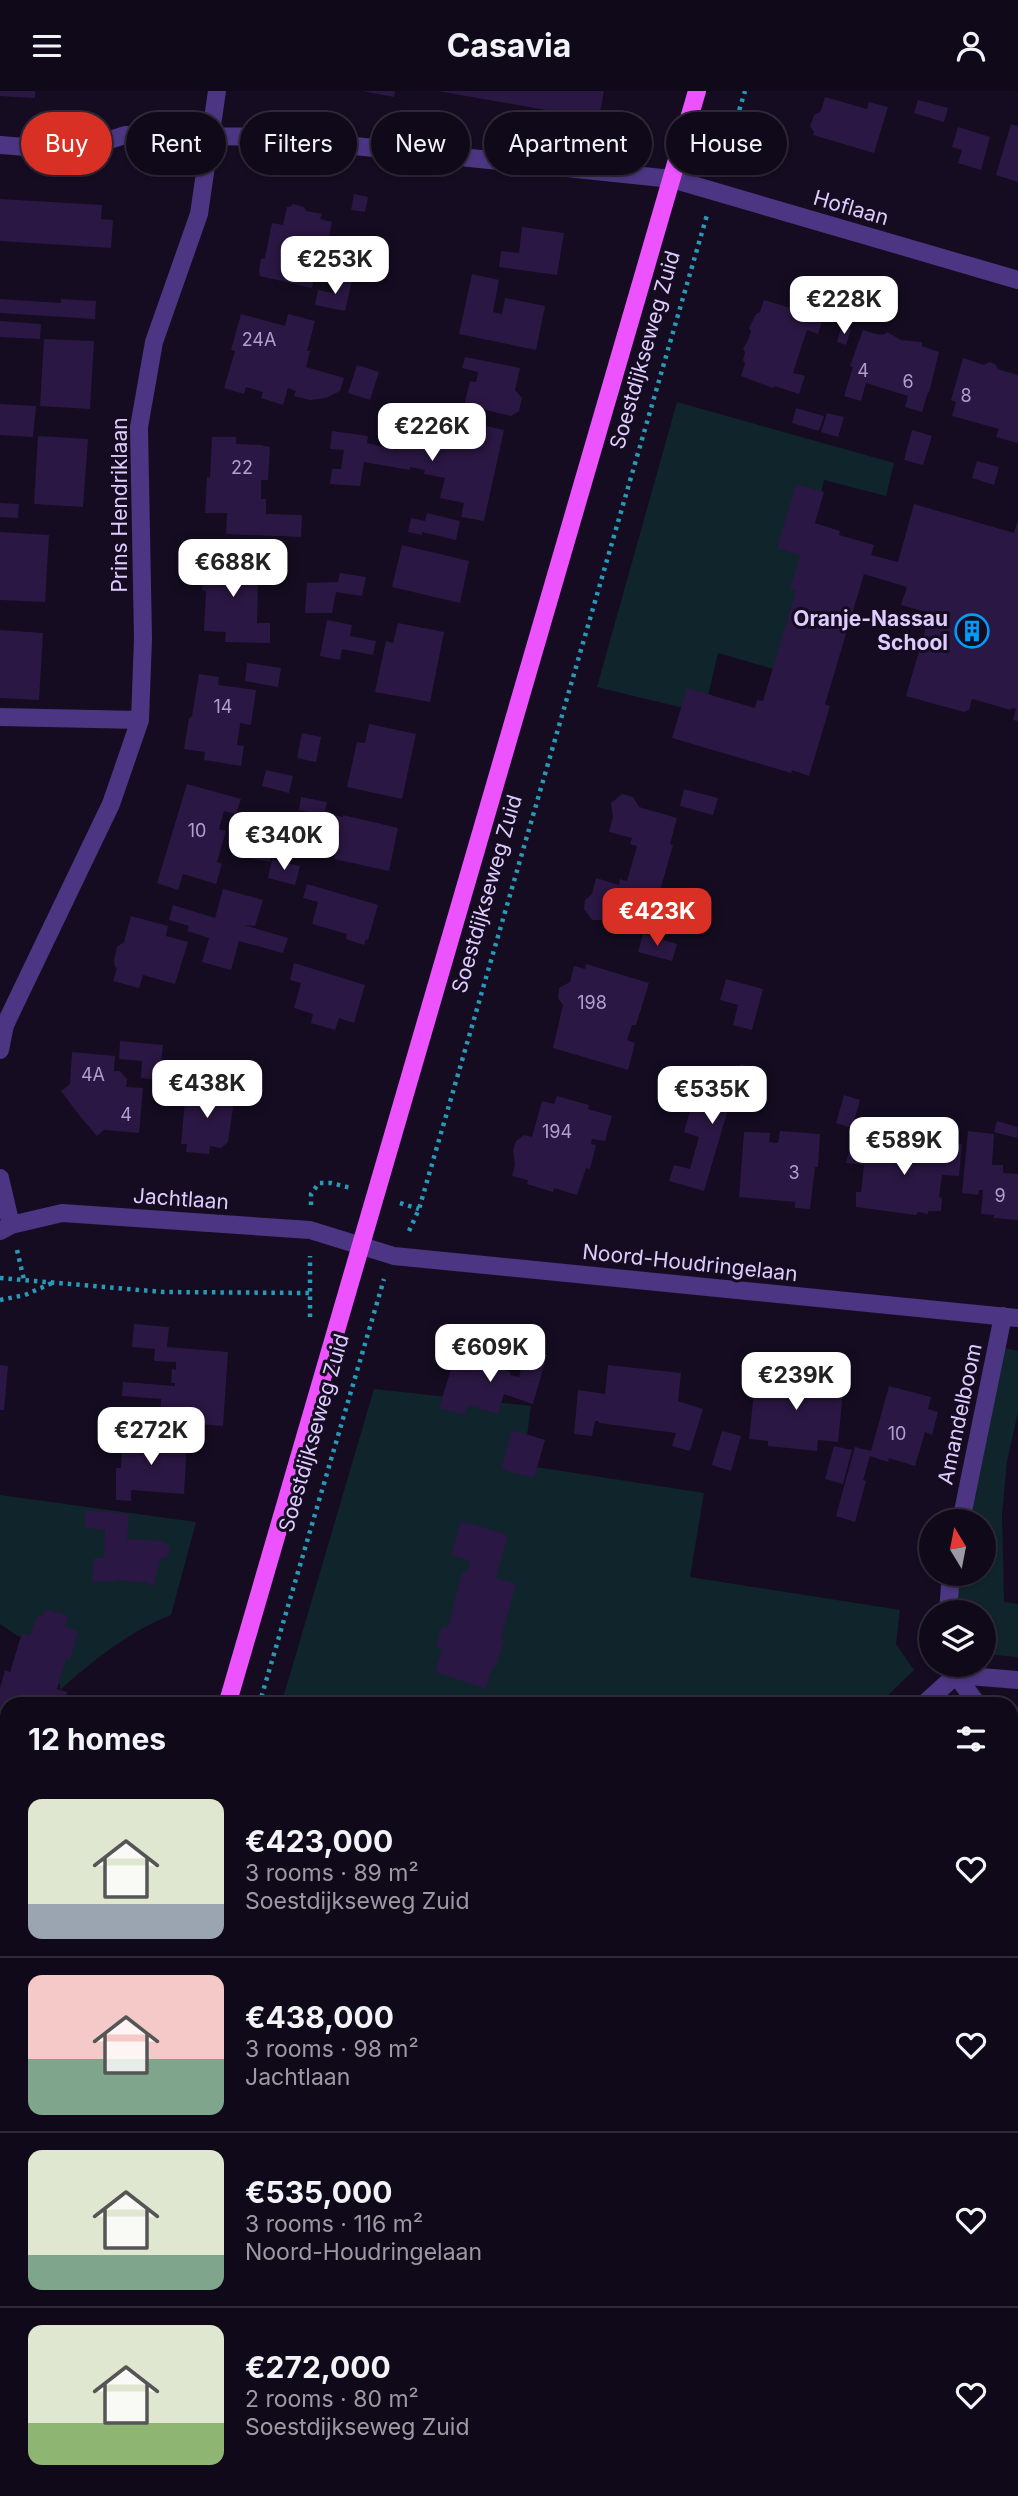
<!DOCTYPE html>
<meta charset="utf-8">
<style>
body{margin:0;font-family:Inter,sans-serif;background:#191222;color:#f1f3f6;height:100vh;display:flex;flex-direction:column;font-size:26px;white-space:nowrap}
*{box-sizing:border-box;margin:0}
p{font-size:23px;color:#9c9aa2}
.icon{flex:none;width:38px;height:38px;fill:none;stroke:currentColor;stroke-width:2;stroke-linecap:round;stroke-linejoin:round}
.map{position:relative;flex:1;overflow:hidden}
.panel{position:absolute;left:0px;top:1606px;width:1018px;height:800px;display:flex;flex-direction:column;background:#100919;border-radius:21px 21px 0 0;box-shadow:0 2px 5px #0004,0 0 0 2px #302a38}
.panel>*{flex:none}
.banner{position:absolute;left:21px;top:21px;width:976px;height:63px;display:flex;gap:14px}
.needle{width:46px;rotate:350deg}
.fabs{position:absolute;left:919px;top:1418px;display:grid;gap:14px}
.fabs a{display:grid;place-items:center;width:77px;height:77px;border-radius:50%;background:#100919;box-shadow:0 2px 5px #0004,0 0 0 2px #302a38;font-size:35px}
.price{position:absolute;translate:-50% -60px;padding:0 16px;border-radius:14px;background:#fff;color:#222;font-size:23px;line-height:46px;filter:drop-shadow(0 2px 4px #0008)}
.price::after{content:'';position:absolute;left:50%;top:42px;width:21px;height:16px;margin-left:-10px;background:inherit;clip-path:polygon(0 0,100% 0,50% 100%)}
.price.current{background:#d93025;color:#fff}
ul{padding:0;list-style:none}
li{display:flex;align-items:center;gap:21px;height:175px;padding:0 28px}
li+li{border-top:2px solid #302a38}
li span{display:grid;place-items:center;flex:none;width:196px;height:140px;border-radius:14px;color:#555}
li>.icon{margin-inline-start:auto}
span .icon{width:84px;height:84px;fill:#fffc;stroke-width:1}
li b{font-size:30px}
h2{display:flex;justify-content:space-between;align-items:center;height:84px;padding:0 28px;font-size:30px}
.tag{padding:0 24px;border-radius:32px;background:#100919;box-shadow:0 2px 5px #0004,0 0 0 2px #302a38;font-size:24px;line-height:63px}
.tag.current{background:#d93025;color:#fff}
header{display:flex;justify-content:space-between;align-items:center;height:91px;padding:0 28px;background:#100919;font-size:32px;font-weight:700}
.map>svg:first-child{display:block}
.green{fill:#0f252b}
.building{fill:#2b1743}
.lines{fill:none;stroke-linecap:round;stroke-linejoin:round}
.path{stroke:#2899b7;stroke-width:4.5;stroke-dasharray:3.5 5;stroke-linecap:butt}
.minor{stroke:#4c3582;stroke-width:18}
.major{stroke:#ec53ff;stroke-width:18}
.labels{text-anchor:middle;stroke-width:6;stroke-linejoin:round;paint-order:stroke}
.number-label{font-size:18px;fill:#b29fd0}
.street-label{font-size:21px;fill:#dfccff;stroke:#150c21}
.poi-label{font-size:21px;font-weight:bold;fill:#dfccff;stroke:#150c21;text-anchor:end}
</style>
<header><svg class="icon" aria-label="menu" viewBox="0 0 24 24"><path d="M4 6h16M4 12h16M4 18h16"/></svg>Casavia<svg class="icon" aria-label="person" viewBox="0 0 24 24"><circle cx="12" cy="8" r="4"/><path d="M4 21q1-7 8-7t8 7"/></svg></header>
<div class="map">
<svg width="1018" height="2405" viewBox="0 0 1018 2405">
<rect width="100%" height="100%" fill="#150c21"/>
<path class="green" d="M677,311L894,372L886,405L824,389L780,580L718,562L704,622L597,596Z
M1004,1257L1018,1260V1321L1007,1370L1002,1423L1004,1511L1018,1513V1566L984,1563V1521H948L954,1482H984V1430H965Z
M374,1298L531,1315L523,1374L704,1402L690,1486L900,1519L896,1553L914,1579L879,1613L281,1614Z
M0,1404L196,1431L171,1524C130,1540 93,1569 60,1599V1593L36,1585L44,1554L18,1545L0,1533Z
M1012,1655L1018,1659V1879L1012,1882Z
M0,1801L7,1803V1912L0,1914Z
M7,1943V2116L0,2140V1945Z
M1018,1988V2405H916L896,2399H1012V1995Z
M47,2399H779L800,2405H46Z"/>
<path class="building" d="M0,0H35V7L0,5Z
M362,0H395L394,6Z
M438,0H604L600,22L591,27Z
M825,6L867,18L869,11L888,16L874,62L813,44L814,41L810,35L814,24L821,20Z
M918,9L948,17L944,31L914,22Z
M1011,33L1018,35V91L996,84Z
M958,36L990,46L981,79L958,72L962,59L952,56Z
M354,103L368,106L365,121L351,119Z
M0,108L102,114L101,128L113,129L111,157L0,150Z
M293,113L304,116L306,120L322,123L320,128L332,131L325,166L319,165L312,197L260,185L259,179L261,168L265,167L272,132L283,134L287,116H290Z
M522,136L564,142L557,184L499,176L501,160L519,162Z
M472,183L499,189L493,221L502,223L505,207L545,215L536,259L459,243Z
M337,186L352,189L345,220L315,214L318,199L333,202Z
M0,208L61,212V208L96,210L95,228L0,222Z
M764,209L823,227L818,243L807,239L799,263L793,282L805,285L799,303L775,295L773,297L741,285L745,273L743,269L745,261L743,258L749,247L751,240L749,237L756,223L760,221Z
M241,223L285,235L288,223L315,230L307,260H310L306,276L344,287L340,300L326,307L310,309L294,305L296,300L288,297L283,314L261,307L263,301L246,296L244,303L224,297L235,260L231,259Z
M0,230L41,233L40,248L0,246Z
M841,236L851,238L846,254L837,251Z
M863,239L876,243L883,244L887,241L901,249L922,251V255L939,261L929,302L928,301L922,321L905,316L908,305L866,292L861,310L844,305L853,276L850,275Z
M44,248L94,250L90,318L40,315Z
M465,266L520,277L515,299L522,307L519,320L511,325L464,314L470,290L476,291L478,281L462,277Z
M963,267L984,274L989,271L995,273L998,278L1018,284V352L996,346L999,338L952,325L956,311L951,309Z
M357,274L379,281L370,309L348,302Z
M0,313L36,315L33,346L0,344Z
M796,317L824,325L819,340L792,332Z
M827,322L844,326L838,346L821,341Z
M463,330L504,339L484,430L461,426L464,412L440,407L445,387L424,383L425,379L410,376V379L364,371L360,395L330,393L332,378H341L344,359L330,358L332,340L368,345L367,352L397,359L400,349L433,356L435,347L458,352Z
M912,339L932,345L923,374L904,369Z
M38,345L88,348L83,416L34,413Z
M212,346H236V353L263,354V355L270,356L268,389H261V408H266V423L302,424L301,446L226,443L227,422H205L207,386L210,387Z
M977,370L999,376L994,394L972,387Z
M796,393L824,401L815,432L840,440L839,444L874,454L871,464L898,471L914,413L1014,442L1018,429V630L1013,629L1016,618L1012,617L1011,619L972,608L969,619L964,621L906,605L930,522L901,514L907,496L864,483L825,613L830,615L809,685L792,679L791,682L672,647L687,597L755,617L757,609L763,610L796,500L790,498L800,464L777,457Z
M0,412L19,413L18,427L0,426Z
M427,422L460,430L456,449L422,441V444L408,441L411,427L425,430Z
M0,441L49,444L45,511L0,509Z
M402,454L469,470L460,512L392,496Z
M203,465L258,466V469H255V489H258L257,532H270V552L225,551L226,541L204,540L206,500L202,499Z
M340,482L366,486L362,505L336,501L332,522H305L307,492L338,491Z
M327,529L352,534L350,545L376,550L373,564L342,558L340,569L320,565Z
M398,532L444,541L430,611L375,601L386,550L393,552Z
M0,539L43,542L39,609L0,607Z
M247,572L281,577L278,596L245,590Z
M199,583L219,586L218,594L256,599L251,634L240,632V634L237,654L244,655L241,675L204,669L205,661L184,658L189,627L192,625Z
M369,633L416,643L402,708L347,696L357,651L365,652Z
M302,642L321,646L316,671L297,667Z
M266,679L293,685L289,702L262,695Z
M187,693L241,708L236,723L224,720L219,738L226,740L217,771L222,773L216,793L183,783L178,799L157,792Z
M684,698L718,707L713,724L680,715Z
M622,703L633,706L639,716L677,727L670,753L673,754L657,810L654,809L647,834L609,824L601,829H592L584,818L585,809L592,803L596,787L619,794L620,788L627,790L637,755L630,753L632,747L609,741L613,726L611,712Z
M301,706L327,711L324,724L299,719Z
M333,724L343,726V724L398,737L389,780L334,768L340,741L329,739Z
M237,748L253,751L252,754L273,759L270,771L233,764Z
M272,769L300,775L295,794L268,787Z
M307,793L378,814L368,849L366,848L364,854L346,848L347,843L312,833L318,811L303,807Z
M223,798L263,809L255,835L244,834L288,847L283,862L239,850L231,879L202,871L209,847L187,840L189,835L169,829L173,814L215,827Z
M131,825L168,835L166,845L188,851L175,893L143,884L139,897L113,890L117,877L115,876L114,869L117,856L124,851Z
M643,843L677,853L672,870L638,861Z
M294,872L365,894L354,932L339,927L335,939L311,932L313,923L294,917L301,892L290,889Z
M586,873L649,892L636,934H632L627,949L635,952L628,979L553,957L563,914L558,907L559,897L570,891L574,875L585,878Z
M726,888L763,898L752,939L733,934L738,914L720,909Z
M120,950L163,954L160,984L162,969L180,971L174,1003L159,1000L160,989L141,987L142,970L119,968Z
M72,961L115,965L114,980H120L127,988L126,996L143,997L139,1042L104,1039L97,1045L79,1024L61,1000L70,993Z
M741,973L758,979L747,1019L729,1015L704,1100L669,1090L674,1074L690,1078L699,1046L684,1041L694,1005L710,1009L716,991L734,996Z
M186,998L235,1003L228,1051L221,1057L210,1055L209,1063L186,1061L187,1053H181Z
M844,1004L860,1009L852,1037L836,1032Z
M557,1005L589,1014L588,1018L612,1025L605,1050L592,1048L591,1053L596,1054L590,1078L586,1077L577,1104L554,1097L553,1101L527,1093L528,1089L512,1085L515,1074L513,1059L516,1050L524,1044L532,1046L542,1010L554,1013Z
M997,1030L1018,1036L1017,1047L994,1041Z
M780,1040L820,1043L818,1076H815L810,1118L795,1117V1111L739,1106L744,1041L770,1042L769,1051L778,1052Z
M968,1040L994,1043L992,1074H1003V1082L1018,1083V1129L994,1127V1124L981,1123L983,1099H979L978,1104L962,1102Z
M852,1048L877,1051L886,1059L887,1064L919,1067L930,1050L962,1053L959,1085L942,1084L939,1106L942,1107L941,1120H928V1123L918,1121L916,1124L856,1116V1101H861L864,1074L846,1072Z
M134,1233L169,1236L167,1256L228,1261L223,1335L160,1330L161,1308L122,1305L123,1291L175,1295V1292H171L172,1278L176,1279V1271L154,1270L155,1258L132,1256Z
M526,1259L547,1264L533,1313L504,1303L498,1323L468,1314L465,1324L439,1317L455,1265L472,1269L473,1265L494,1270L492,1275L511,1281L510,1284L519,1286Z
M0,1274L8,1275L4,1319H0Z
M608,1274L681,1282L678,1310L703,1318L690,1360L672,1355L676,1342L599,1332V1330H595L592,1345L574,1343L578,1299L605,1303Z
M756,1283L844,1291L838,1351L818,1349L817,1360L768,1355V1350L749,1348Z
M889,1295L931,1306L928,1318L938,1321L932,1344L925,1341L915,1375L889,1367L888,1371L870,1365L863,1389L866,1390L855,1431L836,1425L855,1356L871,1360Z
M512,1339L545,1349L534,1387L501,1378Z
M722,1340L741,1345L731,1380L712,1374Z
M122,1347L187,1351L184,1403L131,1399V1410L116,1409V1377H121Z
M834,1355L852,1359L843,1393L825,1388Z
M85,1419L129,1423L127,1448L161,1450L167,1453L170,1460L166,1467L160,1468L154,1495L148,1494L149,1492L116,1489L115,1491L92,1490L94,1467H104L105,1439L85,1437Z
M461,1430L508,1444L496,1487L516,1493L501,1546L504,1550L496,1575L492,1577L486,1598L435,1581L442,1558L436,1556L442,1535L448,1537L462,1481H467L470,1470L451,1464Z
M45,1518L68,1525L65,1536L78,1540L70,1569L66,1567L57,1598L67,1601L64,1614H7V1685L0,1683V1597L5,1579L10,1581L22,1542L30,1545L37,1525L42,1526Z
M1012,1927L1018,1928V1965L1012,1964Z
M1012,2250H1018V2405H1008V2399H1012V2358L1016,2307L1012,2306Z"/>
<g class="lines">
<path class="path" d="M722,76L745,0
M400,1112L419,1118
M311,1114V1103L319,1092H331L351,1097
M409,1140L419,1118L707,124
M17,1159L24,1189
M0,1187L163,1201L310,1202
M0,1209L25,1204L52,1192
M310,1226V1165
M259,1614L384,1188
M1012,1725L1014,1732L1012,1792
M0,2270L7,2241
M30,2405L32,2399"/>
<path class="minor" d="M0,54L76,60L125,44L268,46L672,88L1018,189
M0,626L140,629
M0,959L5,934L111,713L140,629L143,547L139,336L154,251L199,123L217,0
M0,1087L11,1134
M0,1140L11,1134L62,1122L310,1139L394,1165L1018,1227
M961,1430L1003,1225
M948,1521L951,1482
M954,1577L956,1584L978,1614
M923,1614L956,1584L1018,1589
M1012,1636L1018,1639
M1012,1887L1018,1884
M0,1921L7,1920
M868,2399L884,2405"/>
<path class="major" d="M227,1614L697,0
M0,2393L7,2368"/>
</g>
<defs>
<symbol id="building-ring" viewBox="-11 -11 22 22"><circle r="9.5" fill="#150c21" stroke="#009cf7" stroke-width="1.5"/><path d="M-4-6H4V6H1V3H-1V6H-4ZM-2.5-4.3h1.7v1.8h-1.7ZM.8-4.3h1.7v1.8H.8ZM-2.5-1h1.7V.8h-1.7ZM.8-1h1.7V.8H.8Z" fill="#009cf7"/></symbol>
</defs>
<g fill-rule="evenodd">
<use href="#building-ring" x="953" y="521" width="38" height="38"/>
</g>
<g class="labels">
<g class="number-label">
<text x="259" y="255">24A</text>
<text x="863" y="286">4</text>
<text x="908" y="297">6</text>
<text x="966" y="311">8</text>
<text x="242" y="383">22</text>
<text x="223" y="622">14</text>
<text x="197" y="746">10</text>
<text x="592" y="918">198</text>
<text x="93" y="990">4A</text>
<text x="126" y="1030">4</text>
<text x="557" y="1047">194</text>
<text x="794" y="1088">3</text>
<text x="1000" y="1111">9</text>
<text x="897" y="1349">10</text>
</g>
<g class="street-label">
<text transform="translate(851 117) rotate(16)" y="7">Hoflaan</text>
<text transform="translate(645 259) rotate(-74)" y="7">Soestdijkseweg Zuid</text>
<text transform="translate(120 414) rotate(-90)" y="7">Prins Hendriklaan</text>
<text transform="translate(487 803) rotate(-74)" y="7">Soestdijkseweg Zuid</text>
<text transform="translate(181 1108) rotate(4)" y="7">Jachtlaan</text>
<text transform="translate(690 1172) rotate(6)" y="7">Noord-Houdringelaan</text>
<text transform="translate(960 1323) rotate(-78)" y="7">Amandelboom</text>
<text transform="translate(314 1342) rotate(-74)" y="7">Soestdijkseweg Zuid</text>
</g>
<g class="poi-label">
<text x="948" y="535">Oranje-Nassau<tspan x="948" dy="24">School</tspan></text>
</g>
</g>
</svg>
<div class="fabs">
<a><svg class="needle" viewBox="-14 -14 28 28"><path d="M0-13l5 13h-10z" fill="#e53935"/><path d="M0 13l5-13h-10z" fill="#9c9aa2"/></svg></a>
<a><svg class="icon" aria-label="layers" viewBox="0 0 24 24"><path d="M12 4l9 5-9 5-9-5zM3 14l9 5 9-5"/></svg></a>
</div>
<b class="price" style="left:335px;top:205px">€253K</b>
<b class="price" style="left:844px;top:245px">€228K</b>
<b class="price" style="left:432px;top:372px">€226K</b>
<b class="price" style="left:233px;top:508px">€688K</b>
<b class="price" style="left:284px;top:781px">€340K</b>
<b class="price current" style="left:657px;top:857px">€423K</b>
<b class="price" style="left:207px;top:1029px">€438K</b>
<b class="price" style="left:712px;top:1035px">€535K</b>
<b class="price" style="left:904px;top:1086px">€589K</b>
<b class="price" style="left:490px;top:1293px">€609K</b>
<b class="price" style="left:796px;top:1321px">€239K</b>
<b class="price" style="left:151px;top:1376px">€272K</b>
<div class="banner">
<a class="tag current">Buy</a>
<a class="tag">Rent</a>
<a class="tag">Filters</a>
<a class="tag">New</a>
<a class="tag">Apartment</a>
<a class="tag">House</a>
</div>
<section class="panel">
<h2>12 homes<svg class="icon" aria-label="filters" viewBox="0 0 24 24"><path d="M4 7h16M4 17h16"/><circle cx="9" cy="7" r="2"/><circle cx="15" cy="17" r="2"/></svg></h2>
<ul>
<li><span style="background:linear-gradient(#dfe7d0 75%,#9aa5b1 0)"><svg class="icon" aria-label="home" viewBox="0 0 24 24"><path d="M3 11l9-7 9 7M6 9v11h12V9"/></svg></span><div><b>€423,000</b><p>3 rooms · 89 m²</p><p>Soestdijkseweg Zuid</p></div><svg class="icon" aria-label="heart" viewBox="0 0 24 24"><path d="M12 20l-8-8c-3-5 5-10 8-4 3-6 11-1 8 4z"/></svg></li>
<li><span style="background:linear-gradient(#f6c9c9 60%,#7fa58c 0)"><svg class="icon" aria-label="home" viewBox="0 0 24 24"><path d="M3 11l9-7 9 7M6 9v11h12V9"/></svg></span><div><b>€438,000</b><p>3 rooms · 98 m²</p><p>Jachtlaan</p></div><svg class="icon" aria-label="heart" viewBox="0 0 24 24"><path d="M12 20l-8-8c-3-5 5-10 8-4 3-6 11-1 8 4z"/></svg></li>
<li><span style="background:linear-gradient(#dfe7d0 75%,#7fa58c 0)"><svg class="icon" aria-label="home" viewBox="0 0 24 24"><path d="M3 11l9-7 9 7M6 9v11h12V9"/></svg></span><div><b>€535,000</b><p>3 rooms · 116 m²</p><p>Noord-Houdringelaan</p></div><svg class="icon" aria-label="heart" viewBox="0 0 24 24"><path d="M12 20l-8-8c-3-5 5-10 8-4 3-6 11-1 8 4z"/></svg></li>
<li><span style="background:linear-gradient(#dfe7d0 70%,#8fb573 0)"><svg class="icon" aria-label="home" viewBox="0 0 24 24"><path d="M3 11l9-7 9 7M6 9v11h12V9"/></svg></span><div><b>€272,000</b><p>2 rooms · 80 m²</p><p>Soestdijkseweg Zuid</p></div><svg class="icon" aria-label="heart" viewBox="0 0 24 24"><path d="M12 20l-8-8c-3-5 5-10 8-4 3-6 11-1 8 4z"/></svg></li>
</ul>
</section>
</div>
